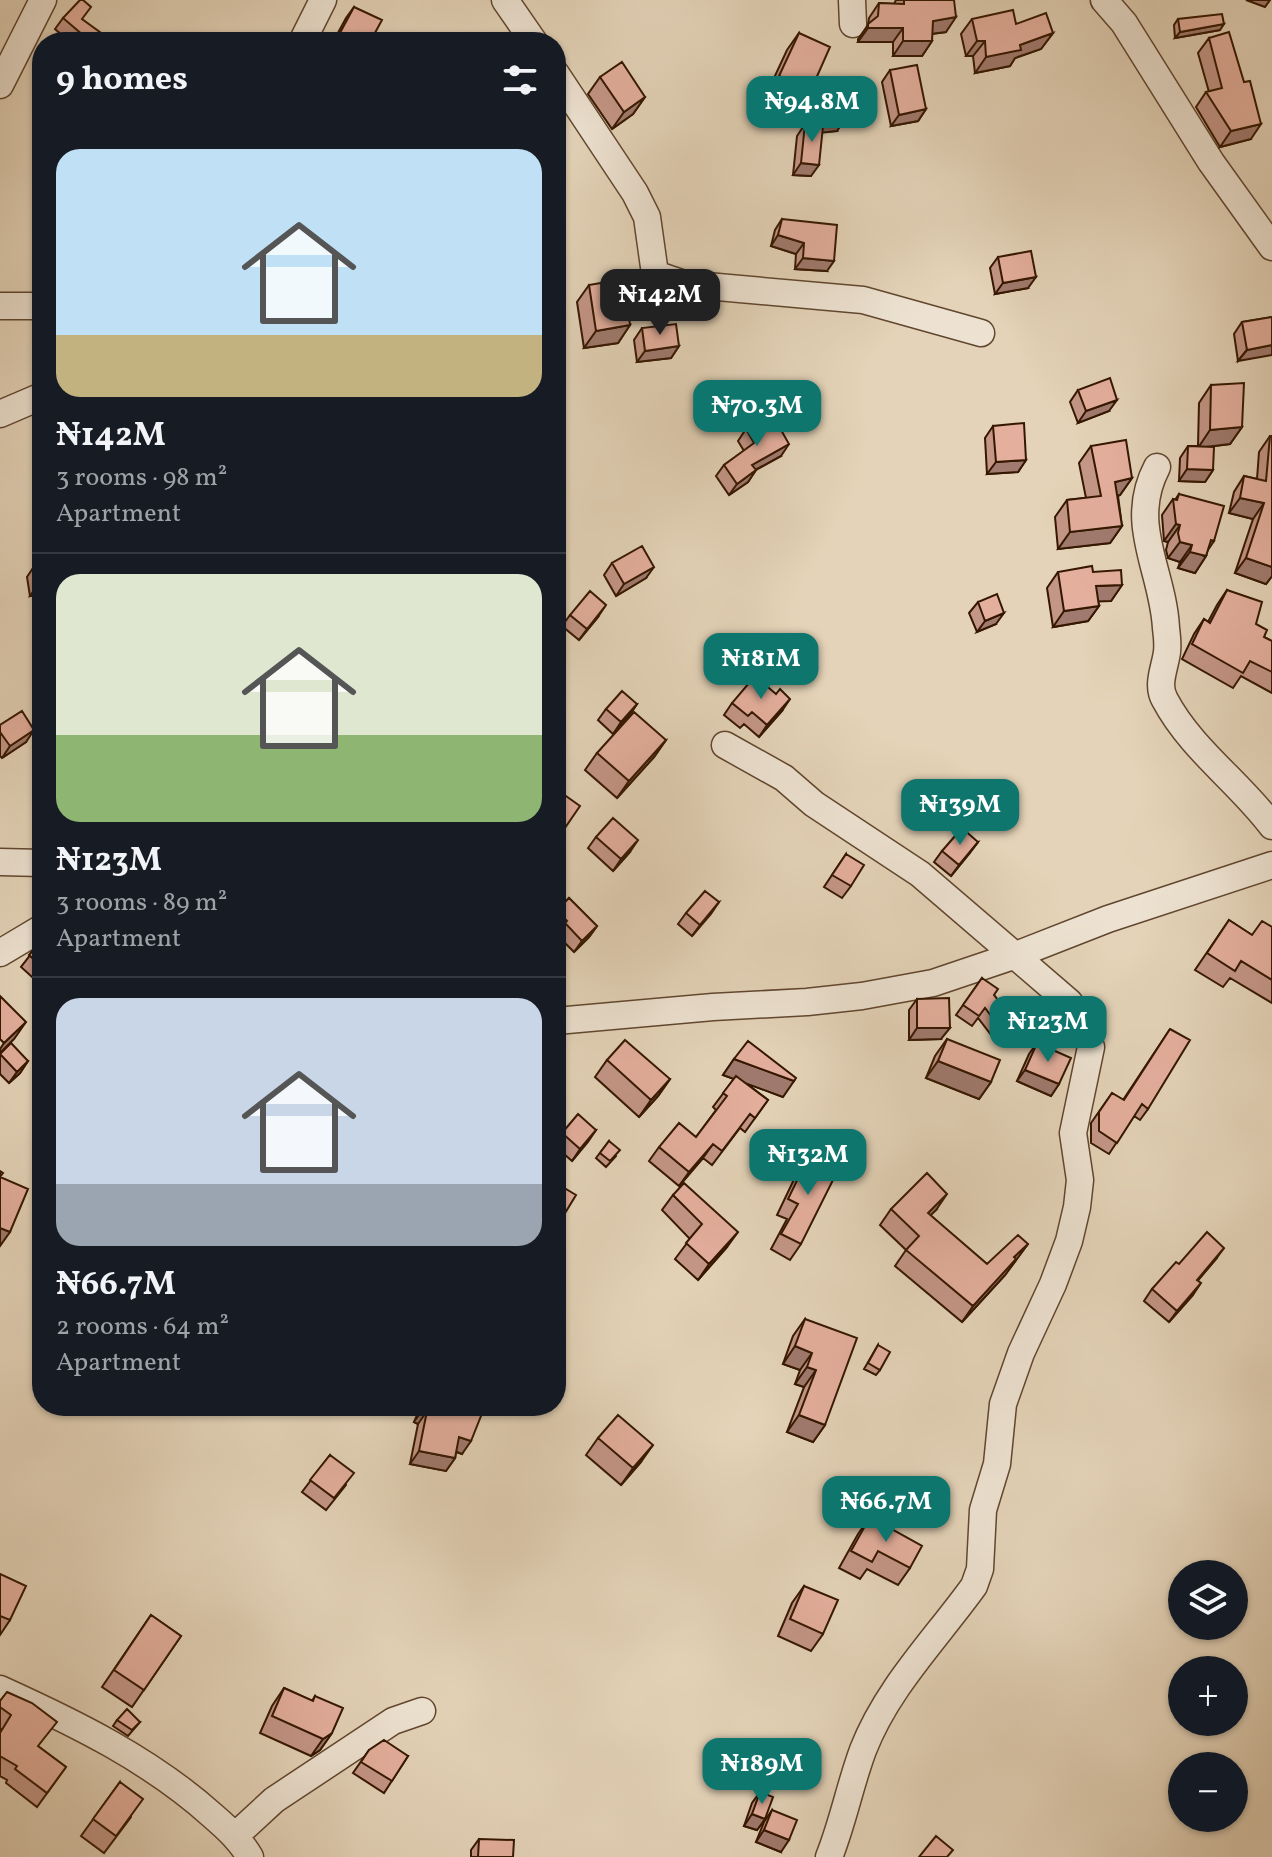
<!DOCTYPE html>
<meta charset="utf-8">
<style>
body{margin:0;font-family:Vollkorn,serif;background:#20242c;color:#f1f3f6;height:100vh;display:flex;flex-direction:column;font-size:30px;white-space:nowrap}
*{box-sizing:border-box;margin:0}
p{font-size:26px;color:#9ea1a6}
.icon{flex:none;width:44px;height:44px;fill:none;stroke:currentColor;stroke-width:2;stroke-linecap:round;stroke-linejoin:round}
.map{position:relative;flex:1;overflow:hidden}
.drawer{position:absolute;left:32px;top:32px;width:534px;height:1384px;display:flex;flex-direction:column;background:#171b24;border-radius:32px;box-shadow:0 2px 6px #0004}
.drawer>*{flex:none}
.fabs{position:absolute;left:1168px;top:1560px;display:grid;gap:16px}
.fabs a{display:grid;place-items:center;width:80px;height:80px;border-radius:50%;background:#171b24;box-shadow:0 2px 6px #0004;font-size:40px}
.price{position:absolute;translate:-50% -68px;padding:0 18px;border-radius:16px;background:#0f766e;color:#fff;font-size:26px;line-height:52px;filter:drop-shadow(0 2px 4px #0008)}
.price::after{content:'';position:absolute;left:50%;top:48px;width:24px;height:18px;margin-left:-12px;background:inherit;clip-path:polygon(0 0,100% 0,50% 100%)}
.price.on{background:#222;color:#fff}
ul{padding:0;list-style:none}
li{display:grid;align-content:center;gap:16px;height:424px;padding:0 24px}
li+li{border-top:2px solid #363941}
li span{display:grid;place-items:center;height:248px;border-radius:24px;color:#555}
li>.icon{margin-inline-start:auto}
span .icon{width:144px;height:144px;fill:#fffc;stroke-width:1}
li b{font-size:34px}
h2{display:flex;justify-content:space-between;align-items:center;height:96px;padding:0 24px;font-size:34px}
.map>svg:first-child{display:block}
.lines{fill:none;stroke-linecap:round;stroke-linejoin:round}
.minor-casing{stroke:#61462f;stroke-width:29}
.minor{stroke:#ede2d1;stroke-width:26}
.wall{fill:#c49687;stroke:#351701;stroke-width:2}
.shaded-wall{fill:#a07a6e;stroke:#351701;stroke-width:2}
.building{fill:#e4af9d;stroke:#351701;stroke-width:2}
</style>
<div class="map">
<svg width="1272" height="1857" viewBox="0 0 1272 1857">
<rect width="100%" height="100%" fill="#e4d3b8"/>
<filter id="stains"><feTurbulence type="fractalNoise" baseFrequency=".0025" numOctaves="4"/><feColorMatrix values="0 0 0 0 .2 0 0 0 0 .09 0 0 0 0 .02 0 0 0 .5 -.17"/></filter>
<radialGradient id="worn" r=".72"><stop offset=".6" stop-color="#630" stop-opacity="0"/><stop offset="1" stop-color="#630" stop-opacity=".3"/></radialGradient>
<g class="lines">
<defs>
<path id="minor" d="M505,0L534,42
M852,0L853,24
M1104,0L1124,23L1211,162L1272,247
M302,42L323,0
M556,74L635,193L647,217L655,274L684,284L863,300L981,333
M0,85L43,0
M0,306H42
M0,414L42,396
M1157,467C1127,524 1163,570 1166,628C1167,636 1168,644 1167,652C1165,668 1156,685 1165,700C1191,749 1239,782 1272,826
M725,745L784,778L814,804L920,874L1069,1002L1084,1026L1091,1047L1073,1133L1080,1180L1077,1207L1069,1241L1053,1284L1021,1353L1003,1404L997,1464L983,1510L980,1569L974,1586C935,1640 887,1688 863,1750C850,1785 843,1822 829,1857
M0,862L42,863
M0,953L42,928
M556,1021L713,1007L807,1002L862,996L933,983L1016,955L1108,919L1272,865
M0,1689C75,1723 151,1760 213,1816C228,1829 240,1840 250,1857
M235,1836L274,1800L393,1721L422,1711"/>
</defs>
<use href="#minor" class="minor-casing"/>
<use href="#minor" class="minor"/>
</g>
<path class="wall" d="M896,0H954L946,32L932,34V41L922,56H893V42H858V39L868,25L869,18L879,3L894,4Z
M354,7L370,42H333L346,18Z
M63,18L83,20L105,42H70L55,29Z
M972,19L1016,24L1053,33L1041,49L1015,58L1010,66L975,73L973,56H966L961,34Z
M1178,19L1220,30L1175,38L1174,25Z
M799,33L811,90L799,107L767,93L787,50Z
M1209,38L1251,139L1220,147L1196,107L1206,92H1209L1198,53Z
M890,70L926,109L918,121L891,126L882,82Z
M600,77L645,97L633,114L612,129L588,94Z
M816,105L837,131L822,132L811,176L793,175L797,136L805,124L808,125V116Z
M782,219L827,271L795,269L796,254L771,246L775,230Z
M998,257L1028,288L995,294L990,268Z
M589,285L630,325L618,343L584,348L577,302Z
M1272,317L1238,361L1234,334L1242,322Z
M642,328L679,346L671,358L637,362L634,340Z
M1211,385L1242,427L1230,444L1206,447L1213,470L1205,482L1179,481L1180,458L1188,446H1198L1199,403Z
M1078,390L1109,411L1078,423L1070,402Z
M993,426L1026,460L1018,472L987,474L985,438Z
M746,429L781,456L756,470L748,482L729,495L716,476L724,465L744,451L738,441Z
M1270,436H1272V576L1266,584L1235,573L1253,519L1229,513L1234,492L1244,476L1257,479L1259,452Z
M1091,446L1132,478L1120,495L1118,496L1122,526L1110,543L1058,549L1055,517L1067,500L1086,498L1079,463Z
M1179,494L1208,549L1206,556L1195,573L1178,568L1180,562L1168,558L1166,550L1168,542L1164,541L1162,515L1173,499L1175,500Z
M612,563L646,578L616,596L604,575Z
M42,564V594L30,596L27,577L35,565Z
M1058,572H1093L1122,585L1111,601H1098L1099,606L1088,621L1053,627L1047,588Z
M1227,590L1256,624L1264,637L1272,641V693L1241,676L1233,688L1182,659L1194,634L1204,619L1208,622L1217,605Z
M978,602L996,624L977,632L969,613Z
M570,615L598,617L579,640L562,626Z
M732,703L782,711L759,737L744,724L740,728L724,715Z
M637,704L629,716L613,734L598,720L606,709Z
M0,725L26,742L2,758L0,756Z
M666,740L654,757L617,798L585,770L597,753Z
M596,837L630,852L613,871L588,848Z
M978,842L951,876L934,862L942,851Z
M846,854L851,886L842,898L824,887Z
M569,898L597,926L589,937L574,952L557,935L559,932L556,929V911Z
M719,902L692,936L678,924L686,913Z
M1229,920L1252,935L1272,927V1003L1230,978L1223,987L1195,970Z
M42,940V986L21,967Z
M982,978L994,995L1014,1021L1007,1031L995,1040L978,1018L972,1026L956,1015Z
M917,999L941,1039L909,1040V1010Z
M1170,1029L1148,1109L1140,1120L1134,1116L1109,1154L1091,1143V1123L1112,1093L1123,1100Z
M947,1039L991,1082L979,1099L926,1078L935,1056Z
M1037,1043L1059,1084L1051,1096L1017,1081L1029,1054Z
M0,1054L28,1061L20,1073L9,1083L0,1074Z
M734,1059L783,1097L746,1083L768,1100L745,1132L740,1128L712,1165L703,1158L679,1186L649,1161L659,1147L696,1137L716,1110L713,1107L734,1079L723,1075Z
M607,1060L670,1079L658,1096L639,1117L595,1077Z
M596,1130L572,1161L556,1147V1141L562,1133Z
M609,1141L616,1156L606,1167L596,1158Z
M809,1156L801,1244L790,1260L771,1249L787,1219L777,1215L798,1171Z
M673,1195L727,1247L698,1280L675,1259L690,1239L662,1210Z
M891,1209L936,1210L930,1215L987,1264L1028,1244L1005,1275L962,1322L895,1266L906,1250L880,1225Z
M1216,1259L1198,1280L1193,1295L1169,1322L1144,1301L1152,1289L1179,1264Z
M805,1319L825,1425L813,1442L787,1432L804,1387L795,1384L800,1370L783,1364L793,1336Z
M878,1345L880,1370L876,1375L864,1369Z
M421,1406H485L462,1454L456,1452L455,1458L446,1471L410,1464L418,1424L414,1422Z
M598,1438L641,1462L621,1485L586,1455Z
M330,1455L346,1485L326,1510L302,1492Z
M870,1517L910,1568L898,1585L867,1569L860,1579L839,1568L858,1534Z
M0,1574L10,1620L0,1635Z
M804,1586L823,1634L811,1651L778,1636L792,1603Z
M151,1615L181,1636L132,1707L102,1687Z
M284,1688L312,1701L315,1696L332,1733L320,1750L311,1756L260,1733L272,1706Z
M0,1701L39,1747L66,1767L37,1807L6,1783L7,1780L0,1776V1731L1,1729L0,1728Z
M117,1720L140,1722L128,1736L113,1726Z
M369,1750L408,1756L384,1793L353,1773Z
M120,1782L131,1817L104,1853L81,1836Z
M760,1792L765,1819L757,1830L744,1826L752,1803Z
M772,1810L781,1852L756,1842L764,1822Z
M479,1839L513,1857H471V1850Z"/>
<path class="shaded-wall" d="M1246,0H1270L1265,7Z
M956,17L946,32L922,35L933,21Z
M1224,24L1220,30L1175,38L1180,32Z
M868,28H903L893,42H858Z
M1053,33L1041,49L1015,58L1010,66L975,73L986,57Z
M903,41H932L922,56H893Z
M977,41H985L973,56H966Z
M645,97L633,114L612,129L624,112Z
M926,109L918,121L891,126L899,115Z
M845,119L837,131L809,134L817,122Z
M1261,124L1251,139L1220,147L1231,131Z
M801,163L819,165L811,176L793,175Z
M778,235L804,243L796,254L771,246Z
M803,258L834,261L827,271L795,269Z
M1036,277L1028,288L995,294L1003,283Z
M630,325L618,343L584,348L596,331Z
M1272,345V355L1238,361L1247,350Z
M679,346L671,358L637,362L645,351Z
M1117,400L1109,411L1078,423L1086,411Z
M1242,427L1230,444L1198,448L1210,430Z
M789,444L781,456L744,476L752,465Z
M1026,460L1018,472L987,474L996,462Z
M1187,469L1213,470L1205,482L1179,481Z
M756,470L748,482L729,495L737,484Z
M1132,478L1120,495L1103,499L1115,482Z
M1240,498L1264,503L1253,519L1229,513Z
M1176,524L1180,525L1168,542L1164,541Z
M1122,526L1110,543L1058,549L1070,532Z
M1211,540L1214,541L1204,556H1206L1195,573L1178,568L1190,552Z
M1180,542L1192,545L1180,562L1168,558Z
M1246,558L1272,567V576L1266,584L1235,573Z
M654,567L646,578L616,596L624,584Z
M42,584V594L30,596L38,585Z
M1122,585L1111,601L1085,602L1096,586Z
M606,605L598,617L579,640L587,629Z
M1099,606L1088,621L1053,627L1064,611Z
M1004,613L996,624L977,632L985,621Z
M790,699L782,711L759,737L767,725Z
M637,704L629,716L613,734L621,722Z
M34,730L26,742L2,758L10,746Z
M666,740L654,757L617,798L629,781Z
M638,840L630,852L613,871L621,859Z
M978,842L970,853L951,876L959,865Z
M719,902L711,914L692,936L700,925Z
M597,926L589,937L574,952L582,941Z
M1014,1021L1007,1031L995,1040L1002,1030Z
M26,1022L14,1039L0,1053V1049L4,1043Z
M917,1028H950L941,1039L909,1040Z
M734,1059L794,1081L783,1097L723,1075Z
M28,1061L20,1073L9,1083L17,1072Z
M938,1061L991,1082L979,1099L926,1078Z
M1025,1070L1059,1084L1051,1096L1017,1081Z
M670,1079L658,1096L639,1117L651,1100Z
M596,1130L588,1142L572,1161L580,1149Z
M713,1144L703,1158L679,1186L689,1172Z
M947,1194L936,1210L916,1229L928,1213Z
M0,1228L10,1232L0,1246Z
M738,1232L727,1247L698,1280L709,1264Z
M1028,1244L1005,1275L962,1322L973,1306L1014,1257Z
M1224,1248L1216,1259L1189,1291L1197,1280Z
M1201,1283L1193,1295L1169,1322L1177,1311Z
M795,1346L812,1353L800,1370L783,1364Z
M807,1367L816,1370L804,1387L795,1384Z
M423,1409L427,1411L418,1424L414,1422Z
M799,1415L825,1425L813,1442L787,1432Z
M459,1437L471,1441L462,1454L450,1449Z
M653,1445L641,1462L621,1485L633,1468Z
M419,1451L455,1458L446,1471L410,1464Z
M332,1733L320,1750L311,1756L323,1739Z
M752,1814L765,1819L757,1830L744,1826Z
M764,1830L789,1840L781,1852L756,1842Z"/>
<path class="building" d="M80,0H83L91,7L82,19L108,38L105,42H80L84,36L63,18Z
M904,0H954L956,17L933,21L932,41H903V28H868V24L878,16L879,3L904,4Z
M354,7L382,20L370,42H335Z
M1013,10L1016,24L1046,13L1053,33L1020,45L1021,50L986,57L985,41H977L972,19Z
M1222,14L1224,24L1180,32L1178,19Z
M1229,32L1244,82L1250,81L1261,124L1231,131L1206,92L1222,88L1209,38Z
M799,33L830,47L811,90L779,76Z
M622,62L645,97L624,112L600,77Z
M917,65L926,109L899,115L890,70Z
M843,102L845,119L817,122L816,105Z
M805,124L823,126L819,165L801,163Z
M782,219L837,225L834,261L803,258L804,243L778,235Z
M1031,251L1036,277L1003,283L998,257Z
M624,279L630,325L596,331L589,285Z
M1272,317V345L1247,350L1242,322Z
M676,324L679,346L645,351L642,328Z
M1110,378L1117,400L1086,411L1078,390Z
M1244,383L1242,427L1210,430L1211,385Z
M772,414L789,444L752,465L756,470L737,484L724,465L754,443L746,429Z
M1024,423L1026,460L996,462L993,426Z
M1270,436H1272V567L1246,558L1264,503L1240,498L1244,476L1266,481Z
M1126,440L1132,478L1115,482L1122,526L1070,532L1067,500L1101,496L1091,446Z
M1188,446L1214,447L1213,470L1187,469Z
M1179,494L1224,506L1214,541L1211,540L1206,556L1190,552L1192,545L1180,542L1178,533L1180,525L1176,524L1173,499L1177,500Z
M642,546L654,567L624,584L612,563Z
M42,564V584L38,585L35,565Z
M1092,566L1093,572L1121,570L1122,585L1096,586L1099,606L1064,611L1058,572Z
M1227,590L1262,602L1256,624L1267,630L1264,637L1272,641V672L1250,661L1243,673L1192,644L1204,619L1210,623Z
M590,591L606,605L587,629L570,615Z
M997,594L1004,613L985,621L978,602Z
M755,676L776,694L780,689L790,699L767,725L752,712L748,716L732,703Z
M622,691L637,704L621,722L606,709Z
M22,711L34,730L10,746L0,732V725Z
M634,712L666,740L629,781L597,753Z
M556,789L580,806L556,841Z
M613,818L638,840L621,859L596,837Z
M962,828L978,842L959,865L942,851Z
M846,854L864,865L851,886L832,875Z
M705,891L719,902L700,925L686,913Z
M569,898L597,926L582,941L565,923L567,921L557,910Z
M1229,920L1252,935L1262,921L1272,927V980L1241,961L1235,971L1207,953Z
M42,940V967L29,955Z
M982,978L998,989L994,995L1014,1021L1002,1030L985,1008L979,1016L963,1005Z
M0,996L26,1022L4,1043L0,1039Z
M949,998L950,1028H917V999Z
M1170,1029L1190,1040L1148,1109L1142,1104L1117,1143L1099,1131V1112L1112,1093L1124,1100Z
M947,1039L1000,1060L991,1082L938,1061Z
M625,1040L670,1079L651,1100L607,1060Z
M748,1041L796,1078L794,1081L734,1059Z
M11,1043L28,1061L17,1072L0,1054Z
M1037,1043L1071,1058L1059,1084L1025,1070Z
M736,1076L768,1100L755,1118L750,1114L722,1151L713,1144L689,1172L659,1147L679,1123L696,1137L727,1096L723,1093Z
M578,1114L596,1130L580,1149L562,1133Z
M609,1141L620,1150L610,1161L600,1153Z
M809,1156L838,1170L801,1244L781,1234L798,1204L788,1199Z
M0,1171L3,1173L0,1177L28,1189L10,1232L0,1228Z
M927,1173L947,1194L928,1213L987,1264L1018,1235L1028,1244L1014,1257L1016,1259L973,1306L906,1250L919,1236L891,1209Z
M556,1183L576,1195L556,1228Z
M684,1183L738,1232L709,1264L686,1243L702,1224L673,1195Z
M1207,1232L1224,1248L1197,1280L1201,1283L1177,1311L1152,1289L1176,1262L1179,1264Z
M805,1319L857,1338L825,1425L799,1415L816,1370L807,1367L812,1353L795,1346Z
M878,1345L890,1352L880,1370L868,1363Z
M424,1406H485L471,1441L459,1437L455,1458L419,1451L427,1411L423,1409Z
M618,1415L653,1445L633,1468L598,1438Z
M330,1455L354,1473L334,1498L310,1480Z
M870,1517L922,1546L910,1568L878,1551L872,1562L851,1551Z
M0,1574L26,1586L10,1620L0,1616Z
M804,1586L838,1600L823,1634L790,1619Z
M151,1615L181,1636L144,1690L114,1670Z
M284,1688L313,1701L315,1696L343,1708L332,1733L323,1739L272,1716Z
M7,1692L32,1703L57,1722L38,1746L66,1767L47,1793L15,1769L17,1766L0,1756V1733L11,1715L0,1707V1701Z
M127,1709L140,1722L132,1730L117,1720Z
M384,1740L408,1756L392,1781L361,1762L369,1750Z
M120,1782L143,1799L116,1836L93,1819Z
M760,1792L773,1797L765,1819L752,1814Z
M772,1810L797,1820L789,1840L764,1830Z
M936,1836L953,1850L947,1857H919Z
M479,1839L514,1840L513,1857H478Z"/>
<rect width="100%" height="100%" filter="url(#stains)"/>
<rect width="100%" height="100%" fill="url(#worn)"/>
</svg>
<div class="fabs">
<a><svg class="icon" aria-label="layers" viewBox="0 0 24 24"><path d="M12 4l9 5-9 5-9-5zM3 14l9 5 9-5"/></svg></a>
<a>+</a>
<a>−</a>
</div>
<b class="price" style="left:812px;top:144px">₦94.8M</b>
<b class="price on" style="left:660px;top:337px">₦142M</b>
<b class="price" style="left:757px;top:448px">₦70.3M</b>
<b class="price" style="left:761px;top:701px">₦181M</b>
<b class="price" style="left:960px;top:847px">₦139M</b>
<b class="price" style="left:1048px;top:1064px">₦123M</b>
<b class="price" style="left:808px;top:1197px">₦132M</b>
<b class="price" style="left:886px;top:1544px">₦66.7M</b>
<b class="price" style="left:762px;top:1806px">₦189M</b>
<section class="drawer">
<h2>9 homes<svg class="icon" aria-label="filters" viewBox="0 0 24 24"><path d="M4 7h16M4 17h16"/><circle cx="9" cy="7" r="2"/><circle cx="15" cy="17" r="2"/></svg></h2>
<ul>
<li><span style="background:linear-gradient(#bfe0f5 75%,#c2b280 0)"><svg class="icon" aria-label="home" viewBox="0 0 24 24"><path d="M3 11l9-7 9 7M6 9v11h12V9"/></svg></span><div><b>₦142M</b><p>3 rooms · 98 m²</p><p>Apartment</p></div></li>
<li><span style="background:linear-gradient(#dfe7d0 65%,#8fb573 0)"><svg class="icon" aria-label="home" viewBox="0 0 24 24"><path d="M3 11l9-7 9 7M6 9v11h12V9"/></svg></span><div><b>₦123M</b><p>3 rooms · 89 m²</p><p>Apartment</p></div></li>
<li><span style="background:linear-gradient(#c9d6e8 75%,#9aa5b1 0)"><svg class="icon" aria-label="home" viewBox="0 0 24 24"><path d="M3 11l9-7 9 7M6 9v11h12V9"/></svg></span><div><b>₦66.7M</b><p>2 rooms · 64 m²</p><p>Apartment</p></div></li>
</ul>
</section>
</div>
